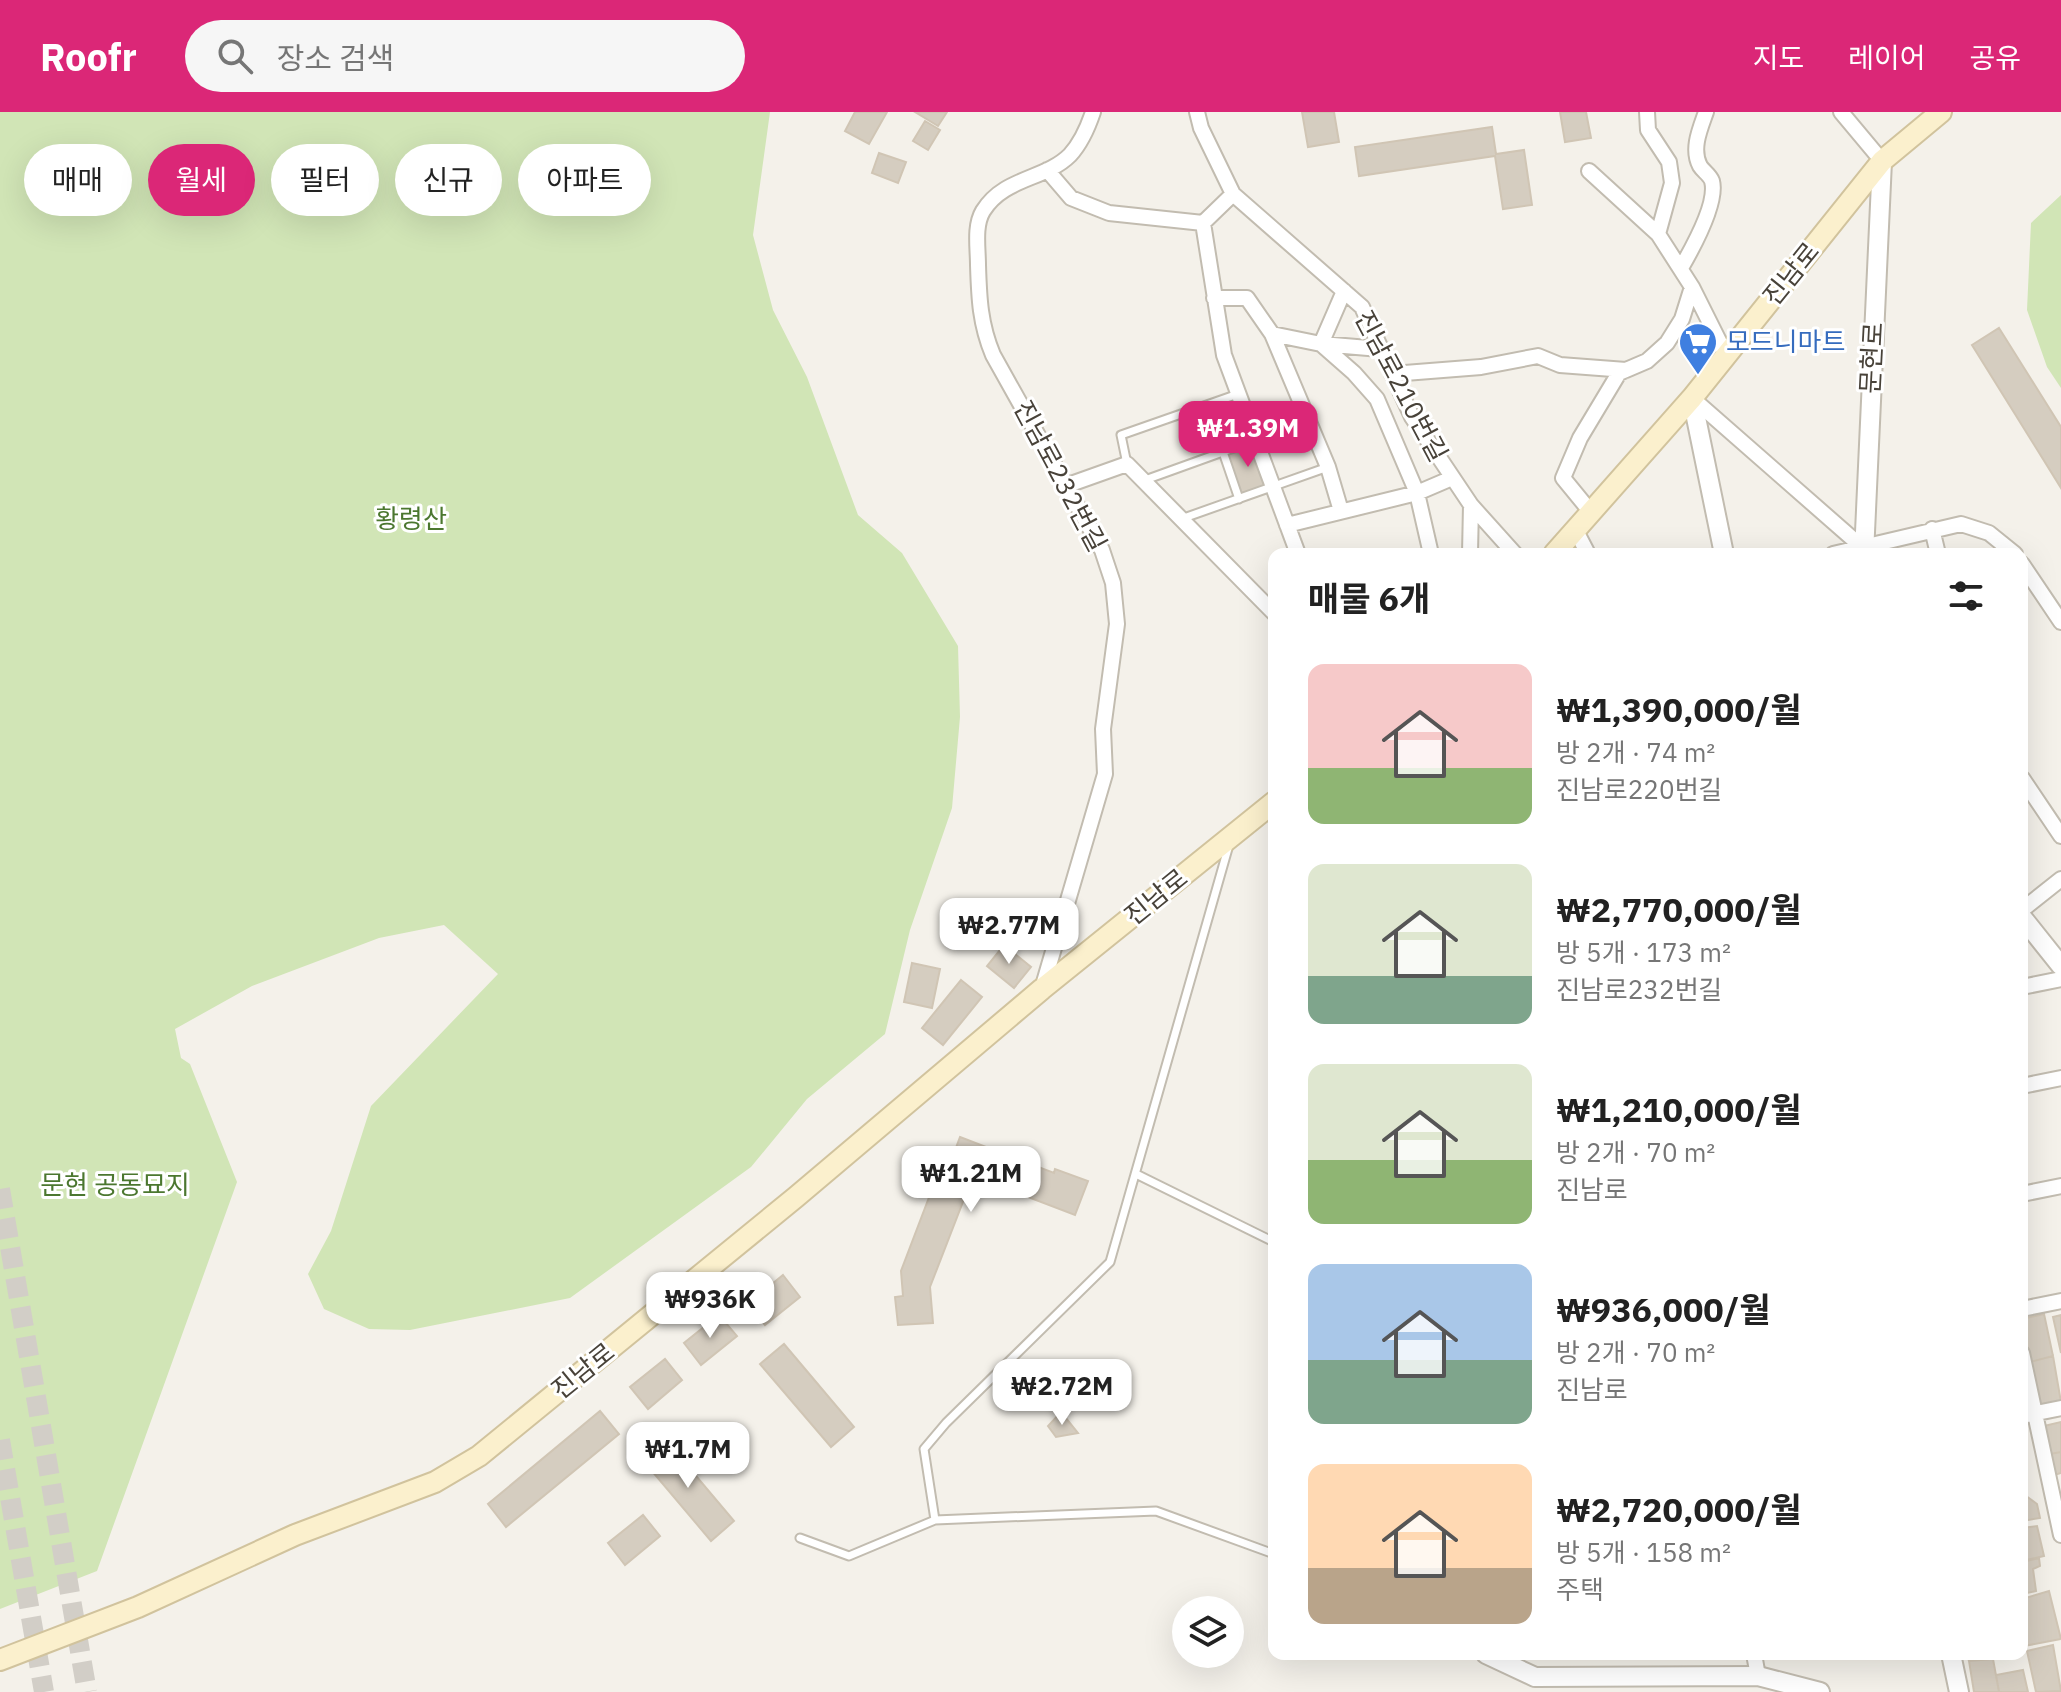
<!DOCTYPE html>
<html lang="ko">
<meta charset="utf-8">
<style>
body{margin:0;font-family:"IBM Plex Sans","Noto Sans KR",sans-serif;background:#f6f6f6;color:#222;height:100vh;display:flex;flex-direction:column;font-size:30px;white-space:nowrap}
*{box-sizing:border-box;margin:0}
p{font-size:26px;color:#767676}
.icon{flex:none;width:44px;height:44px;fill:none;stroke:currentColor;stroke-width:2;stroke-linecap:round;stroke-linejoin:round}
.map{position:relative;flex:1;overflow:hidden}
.details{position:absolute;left:1268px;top:436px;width:760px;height:1112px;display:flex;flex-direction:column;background:#fff;border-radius:16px;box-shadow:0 8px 32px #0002}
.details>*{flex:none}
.top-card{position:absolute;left:24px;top:32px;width:760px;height:72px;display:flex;gap:16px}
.buttons{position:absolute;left:1172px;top:1484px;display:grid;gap:16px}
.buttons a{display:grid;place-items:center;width:72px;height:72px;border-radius:50%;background:#fff;box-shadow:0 8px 32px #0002;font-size:40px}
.price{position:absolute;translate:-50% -68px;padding:0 18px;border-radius:16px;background:#fff;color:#222;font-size:26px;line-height:52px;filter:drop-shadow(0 2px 4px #0008)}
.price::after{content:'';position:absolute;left:50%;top:48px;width:24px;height:18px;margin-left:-12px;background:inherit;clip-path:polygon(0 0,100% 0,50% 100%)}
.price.selected{background:#db2777;color:#fff}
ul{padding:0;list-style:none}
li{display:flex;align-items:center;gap:24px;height:200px;padding:0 40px}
li span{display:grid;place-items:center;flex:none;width:224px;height:160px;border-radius:16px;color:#555}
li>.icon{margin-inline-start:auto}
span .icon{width:96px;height:96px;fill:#fffc;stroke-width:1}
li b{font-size:34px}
h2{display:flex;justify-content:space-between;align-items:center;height:96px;padding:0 40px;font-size:34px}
.pill{padding:0 28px;border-radius:36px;background:#fff;box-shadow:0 8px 32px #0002;font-size:28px;line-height:72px}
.pill.selected{background:#db2777;color:#fff}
header{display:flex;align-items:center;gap:48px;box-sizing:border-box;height:112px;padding:0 40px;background:#db2777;color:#fff}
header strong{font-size:38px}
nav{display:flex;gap:44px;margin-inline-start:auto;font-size:28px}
.search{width:560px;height:72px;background:#f6f6f6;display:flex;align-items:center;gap:20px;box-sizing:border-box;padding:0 28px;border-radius:44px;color:#767676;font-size:30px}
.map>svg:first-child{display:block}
.green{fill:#d1e5b6}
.building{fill:#d5cdc0;stroke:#d0c5b4;stroke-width:2}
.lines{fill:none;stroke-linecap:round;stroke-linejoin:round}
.secondary-tunnel{stroke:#d2cec7;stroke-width:20;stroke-dasharray:20 10;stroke-linecap:butt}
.service-casing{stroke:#c2bcb0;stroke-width:11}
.minor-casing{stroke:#c2bcb0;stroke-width:18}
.tertiary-casing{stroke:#c2bcb0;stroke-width:22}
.secondary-casing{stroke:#d1c39d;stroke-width:24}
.service{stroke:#fff;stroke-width:7}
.minor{stroke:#fff;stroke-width:14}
.tertiary{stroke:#fff;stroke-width:18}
.secondary{stroke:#fbf0cd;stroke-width:20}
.labels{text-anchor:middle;stroke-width:6;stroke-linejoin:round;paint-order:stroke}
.street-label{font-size:26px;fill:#484239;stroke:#fff}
.shop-label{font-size:26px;fill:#366cbe;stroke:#fff;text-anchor:start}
.park-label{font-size:26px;fill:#4b772f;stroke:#fff}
</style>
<header>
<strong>Roofr</strong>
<div class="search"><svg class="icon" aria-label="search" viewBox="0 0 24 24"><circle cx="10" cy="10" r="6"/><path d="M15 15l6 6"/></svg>장소 검색</div>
<nav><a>지도</a><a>레이어</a><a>공유</a></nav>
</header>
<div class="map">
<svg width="2061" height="1580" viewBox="0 0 2061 1580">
<rect width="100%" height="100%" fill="#f4f1ea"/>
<path class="green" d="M0,0H770L753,123L773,198L807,265L858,403L902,441L958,534L960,605L952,696L910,818L885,922L807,987L751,1055L570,1186L410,1218L369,1217L324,1197L308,1162L331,1119L371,994L498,862L444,813L379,826L252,874L175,917L181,946L190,952L237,1070L97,1459L0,1497Z
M2061,83V276L2047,255L2027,198L2031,111Z"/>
<path class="building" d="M855,0H887L869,32L845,19Z
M915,0H947L938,14Z
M1302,0H1334L1339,30L1308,35Z
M1560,0H1586L1591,26L1565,30Z
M925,9L940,18L928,38L913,29Z
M1492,15L1496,42L1524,38L1532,93L1503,97L1495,44L1359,64L1355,35Z
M879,41L906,50L898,71L872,61Z
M1999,216L2061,315V376L1972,233Z
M1255,329L1272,374L1239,384L1224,340Z
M1004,833L1031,855L1014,876L987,854Z
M912,851L940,857L932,896L904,890Z
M961,868L982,885L943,933L922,916Z
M960,1025L1054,1061L1055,1057L1088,1069L1075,1103L973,1064L930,1175L933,1211L898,1213L895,1185L903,1184L901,1159L944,1046L951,1049Z
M783,1163L800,1185L765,1213L748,1192Z
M2044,1202L2053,1244L2030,1250L2022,1207Z
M719,1203L737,1224L701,1253L684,1231Z
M2061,1203V1241L2053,1205Z
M784,1232L854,1315L831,1335L760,1252Z
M2053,1244L2061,1290L2040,1294L2030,1250Z
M665,1247L682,1268L648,1297L630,1275Z
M600,1299L619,1322L506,1415L488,1392Z
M1061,1300L1078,1321L1056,1325L1048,1314Z
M2061,1310V1340L2050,1342L2044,1314Z
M664,1326L734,1409L711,1429L641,1346Z
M2061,1340V1361L2054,1363L2050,1342Z
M2022,1381L2037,1392L2040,1406L2022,1409Z
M643,1403L660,1424L625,1453L608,1431Z
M2037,1414L2044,1444L2022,1449V1416Z
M2039,1446L2040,1454L2033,1457L2036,1479L2022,1482V1450Z
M2049,1479L2061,1527L2024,1534L2022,1487Z
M2053,1533L2061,1579L2036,1580L2027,1539Z
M1967,1542H1998V1543L1969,1549Z
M1993,1547L1999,1580H1974L1969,1549Z
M2023,1558L2028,1580H1999L1996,1563Z"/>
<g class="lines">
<path class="secondary-tunnel" d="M0,1077L87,1580
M0,1328L44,1580"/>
<defs>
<path id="service" d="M1204,295L1219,341
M1223,340L1239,387
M1127,352L1121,323L1238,282
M1145,368L1256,328
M1181,407L1328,355
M1136,1062L1274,1130
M935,1408L924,1337L946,1311L1110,1150L1229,733
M800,1426L849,1444L935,1408L1156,1399L1274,1442"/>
<path id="minor" d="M1197,0L1201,16L1233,82L1362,195L1412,305L1471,393L1515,442
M1647,0L1648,18L1669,50L1672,71L1658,122
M1841,0L1882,49
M1047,58L1071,86L1109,101L1203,111
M1589,59L1658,122L1692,175L1726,243
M1203,111L1224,243L1298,442
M1203,111L1233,82
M1681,156C1692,137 1718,91 1712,69C1710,63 1703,59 1700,54C1691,37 1700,17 1706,0
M1214,186H1247L1272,222L1328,355L1341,399
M1272,222L1321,232L1380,237
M1321,232L1354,261L1377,287L1417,381L1431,442
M1321,232L1344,179
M1392,262L1481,255L1538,244L1560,253L1626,258
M1692,286L1862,435
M1068,373L1127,352L1274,501
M1590,399L1563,366L1580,326L1619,261L1647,249L1667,231L1682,207L1692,175
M1287,413L1417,381L1452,366
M1575,417L1588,442
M1932,417L1938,442
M1470,442L1471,393
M1833,442L1961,412L1989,421L2015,442
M2022,452L2061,510
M2022,666L2061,724
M2022,798L2061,767
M2022,875L2061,867
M1042,877L1105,662L1103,617L1117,512L1113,471L1102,438L993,243C980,212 979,186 978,153C978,136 974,114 983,99C1004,65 1045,68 1070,43C1081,31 1088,15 1093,0
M2022,974L2061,966
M2022,1082L2061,1074
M2022,1197L2061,1189
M2022,1241L2061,1423
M2022,1304L2061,1296
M1754,1542L1758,1564"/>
<path id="tertiary" d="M1692,286L1724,442
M1864,442L1882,49
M2022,805L2061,854
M1486,1542L1535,1565L1758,1564L1820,1580
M1951,1542L1959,1580"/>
<path id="secondary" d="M1554,442L1692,286L1882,49L1941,0
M0,1548L138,1495L295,1423L435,1370L479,1344L796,1085L1042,877L1274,690"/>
</defs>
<use href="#service" class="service-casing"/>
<use href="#minor" class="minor-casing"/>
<use href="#tertiary" class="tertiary-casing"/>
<use href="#secondary" class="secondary-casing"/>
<use href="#service" class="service"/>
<use href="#minor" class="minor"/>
<use href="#tertiary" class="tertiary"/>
<use href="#secondary" class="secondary"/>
</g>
<defs>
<symbol id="supermarket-pin" viewBox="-11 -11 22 30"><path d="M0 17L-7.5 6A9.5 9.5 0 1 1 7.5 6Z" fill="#3f7fe0" stroke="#fff"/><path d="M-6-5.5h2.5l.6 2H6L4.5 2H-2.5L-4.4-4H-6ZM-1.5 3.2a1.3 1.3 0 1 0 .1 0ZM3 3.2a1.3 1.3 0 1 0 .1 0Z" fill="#fff"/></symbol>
</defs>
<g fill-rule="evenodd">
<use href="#supermarket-pin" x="1676" y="208" width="44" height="60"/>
</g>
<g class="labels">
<g class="street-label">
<text transform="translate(1791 162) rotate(-51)" y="9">진남로</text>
<text transform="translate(1872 246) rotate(-87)" y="9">문현로</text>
<text transform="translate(1401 274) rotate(62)" y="9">진남로210번길</text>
<text transform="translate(1060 364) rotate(62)" y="9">진남로232번길</text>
<text transform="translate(1156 785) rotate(-39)" y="9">진남로</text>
<text transform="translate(583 1259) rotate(-39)" y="9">진남로</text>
</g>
<g class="shop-label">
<text x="1726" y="239">모드니마트</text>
</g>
<g class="park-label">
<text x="411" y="416">황령산</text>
<text x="115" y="1082">문현 공동묘지</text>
</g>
</g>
</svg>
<div class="buttons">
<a><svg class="icon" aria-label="layers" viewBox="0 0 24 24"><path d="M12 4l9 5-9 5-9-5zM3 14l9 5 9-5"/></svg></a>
</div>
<b class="price selected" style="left:1248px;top:357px">₩1.39M</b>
<b class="price" style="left:1009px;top:854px">₩2.77M</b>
<b class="price" style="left:971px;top:1102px">₩1.21M</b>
<b class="price" style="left:710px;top:1228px">₩936K</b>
<b class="price" style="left:1062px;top:1315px">₩2.72M</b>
<b class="price" style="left:688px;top:1378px">₩1.7M</b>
<div class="top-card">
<a class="pill">매매</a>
<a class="pill selected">월세</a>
<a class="pill">필터</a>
<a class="pill">신규</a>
<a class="pill">아파트</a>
</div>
<section class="details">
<h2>매물 6개<svg class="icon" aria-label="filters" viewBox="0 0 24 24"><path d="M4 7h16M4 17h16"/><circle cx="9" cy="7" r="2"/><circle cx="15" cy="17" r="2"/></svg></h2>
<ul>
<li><span style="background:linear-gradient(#f6c9c9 65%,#8fb573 0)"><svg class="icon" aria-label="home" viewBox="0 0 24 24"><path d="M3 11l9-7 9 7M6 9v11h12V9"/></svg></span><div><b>₩1,390,000/월</b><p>방 2개 · 74 m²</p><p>진남로220번길</p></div></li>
<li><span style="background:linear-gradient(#dfe7d0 70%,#7fa58c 0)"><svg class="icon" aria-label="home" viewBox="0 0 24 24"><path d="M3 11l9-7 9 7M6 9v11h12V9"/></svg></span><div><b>₩2,770,000/월</b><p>방 5개 · 173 m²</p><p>진남로232번길</p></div></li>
<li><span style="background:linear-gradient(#dfe7d0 60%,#8fb573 0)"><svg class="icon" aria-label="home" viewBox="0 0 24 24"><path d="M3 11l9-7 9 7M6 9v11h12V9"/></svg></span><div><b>₩1,210,000/월</b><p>방 2개 · 70 m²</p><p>진남로</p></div></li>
<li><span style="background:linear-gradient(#a9c7e8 60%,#7fa58c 0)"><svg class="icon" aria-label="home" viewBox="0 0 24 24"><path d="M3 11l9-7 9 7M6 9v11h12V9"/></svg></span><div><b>₩936,000/월</b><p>방 2개 · 70 m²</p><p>진남로</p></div></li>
<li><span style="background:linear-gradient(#ffd9b3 65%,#b9a48a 0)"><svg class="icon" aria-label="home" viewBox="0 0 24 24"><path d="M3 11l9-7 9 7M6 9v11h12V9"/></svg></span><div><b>₩2,720,000/월</b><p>방 5개 · 158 m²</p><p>주택</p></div></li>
</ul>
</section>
</div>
